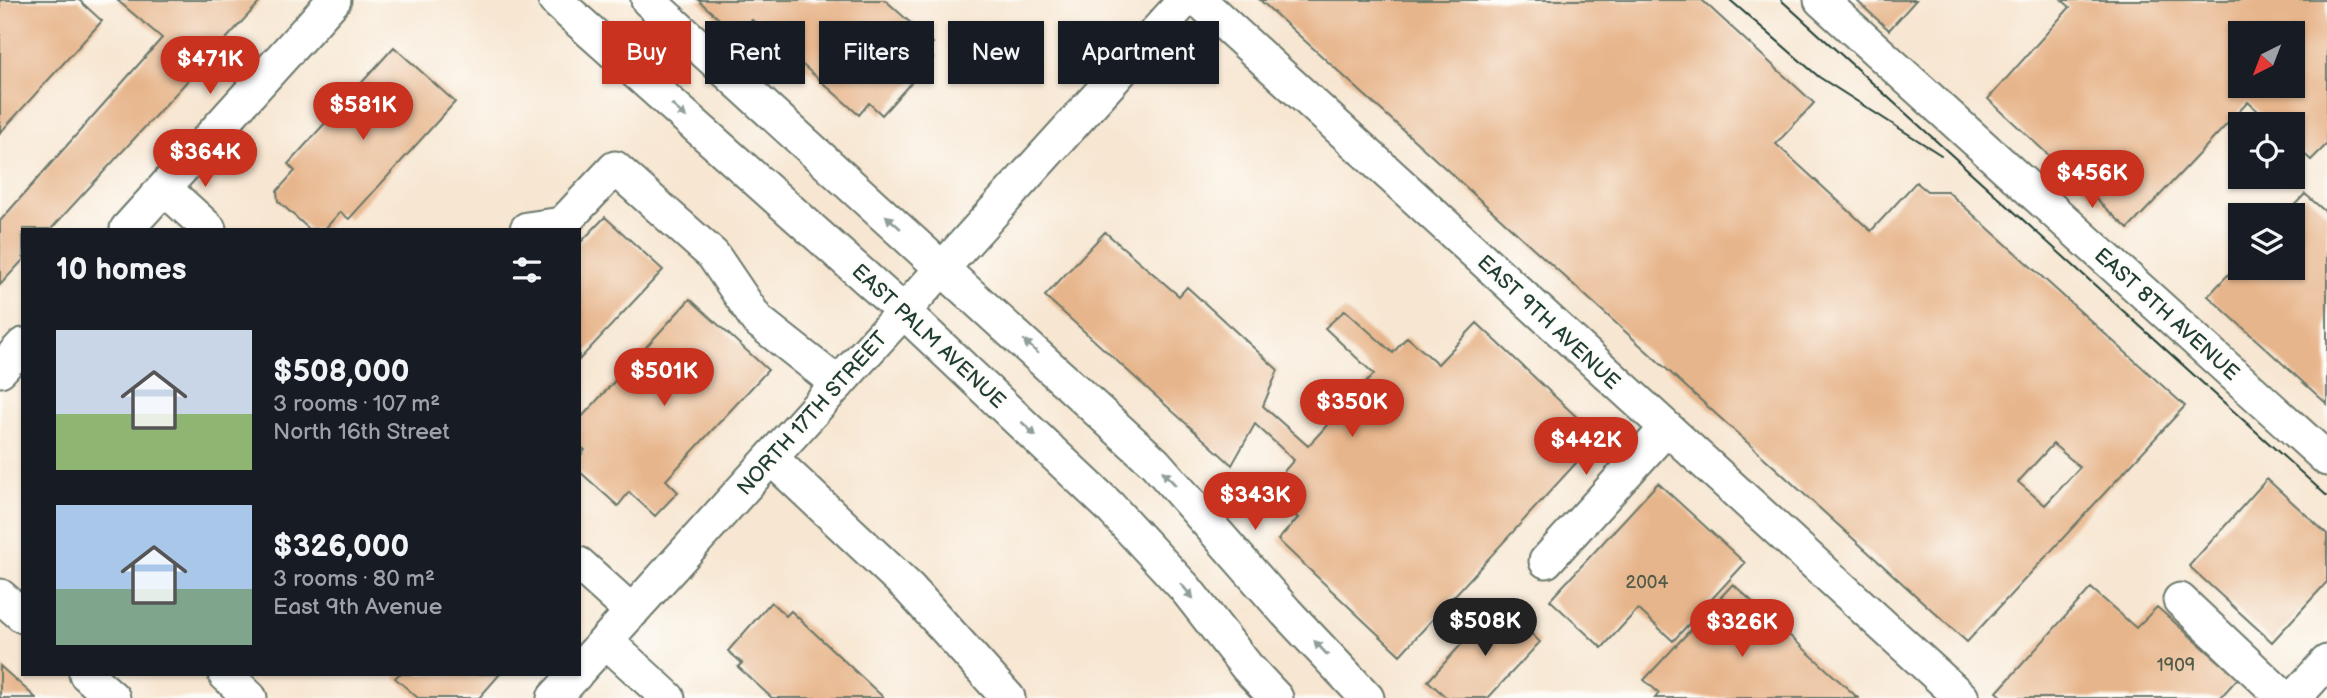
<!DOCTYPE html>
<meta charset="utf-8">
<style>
body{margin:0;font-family:"Balsamiq Sans",sans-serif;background:#242831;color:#f1f3f6;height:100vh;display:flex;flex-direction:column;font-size:26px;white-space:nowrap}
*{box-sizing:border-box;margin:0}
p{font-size:23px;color:#9ea1a6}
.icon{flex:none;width:38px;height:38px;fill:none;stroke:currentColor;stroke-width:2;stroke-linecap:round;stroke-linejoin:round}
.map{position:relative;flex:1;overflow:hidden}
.details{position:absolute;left:21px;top:228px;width:560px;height:448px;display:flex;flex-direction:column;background:#171b24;border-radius:0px;box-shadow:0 2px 5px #0004}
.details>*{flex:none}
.banner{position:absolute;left:602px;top:21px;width:665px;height:63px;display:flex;gap:14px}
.needle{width:46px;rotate:222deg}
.fabs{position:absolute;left:2228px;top:21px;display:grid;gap:14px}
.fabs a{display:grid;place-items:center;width:77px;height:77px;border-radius:0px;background:#171b24;box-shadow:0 2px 5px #0004;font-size:35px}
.price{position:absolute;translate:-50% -60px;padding:0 16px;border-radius:24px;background:#c8321e;color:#fff;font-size:23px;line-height:46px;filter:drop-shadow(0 2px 4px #0008)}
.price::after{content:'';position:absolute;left:50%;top:42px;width:21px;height:16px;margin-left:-10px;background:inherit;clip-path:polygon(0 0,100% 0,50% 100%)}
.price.current{background:#222;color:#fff}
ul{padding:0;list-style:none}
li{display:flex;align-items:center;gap:21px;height:175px;padding:0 35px}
li span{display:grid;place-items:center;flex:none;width:196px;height:140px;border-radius:0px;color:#555}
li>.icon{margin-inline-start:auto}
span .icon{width:84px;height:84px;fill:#fffc;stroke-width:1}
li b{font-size:30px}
h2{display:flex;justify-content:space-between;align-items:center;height:84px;padding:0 35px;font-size:30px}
.chip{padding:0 24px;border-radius:0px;background:#171b24;box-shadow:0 2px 5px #0004;font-size:24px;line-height:63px}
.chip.current{background:#c8321e;color:#fff}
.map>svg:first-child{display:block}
.building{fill:#e7b58b;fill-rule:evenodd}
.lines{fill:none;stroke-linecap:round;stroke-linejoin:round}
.minor-casing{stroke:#6b786b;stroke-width:37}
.minor{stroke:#fff;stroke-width:33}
.tram{stroke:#1f3d34;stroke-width:2}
.oneway{fill:#8f9e9a}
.labels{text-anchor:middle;stroke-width:5;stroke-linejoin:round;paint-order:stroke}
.number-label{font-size:18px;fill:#515b4a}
.street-label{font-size:21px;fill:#1f3d34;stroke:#fdfcf7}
</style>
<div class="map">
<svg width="2327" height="698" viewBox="0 0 2327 698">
<rect width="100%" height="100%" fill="#fdfcf7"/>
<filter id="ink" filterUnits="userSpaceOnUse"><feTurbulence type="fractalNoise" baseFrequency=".0143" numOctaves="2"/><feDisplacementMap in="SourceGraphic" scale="14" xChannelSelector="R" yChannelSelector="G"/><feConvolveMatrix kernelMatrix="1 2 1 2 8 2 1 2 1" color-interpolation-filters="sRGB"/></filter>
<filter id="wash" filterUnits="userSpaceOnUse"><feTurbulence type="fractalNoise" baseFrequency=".00686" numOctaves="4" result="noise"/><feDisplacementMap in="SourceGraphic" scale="28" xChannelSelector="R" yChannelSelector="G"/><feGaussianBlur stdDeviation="1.57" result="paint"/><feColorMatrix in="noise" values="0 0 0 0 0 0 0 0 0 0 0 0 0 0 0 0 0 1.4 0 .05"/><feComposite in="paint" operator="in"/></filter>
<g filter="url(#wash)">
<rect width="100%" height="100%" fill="#f7e6d1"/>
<g id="blocks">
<path class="building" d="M0,0H79L102,21L0,133Z
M117,0H262L51,229H23V260L0,285V221L162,38Z
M698,0H885L933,43L926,51L933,58L882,115L869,103L859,115L752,20L738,36Z
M1260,0H1702L1814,103L1776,144L1871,231L1916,182L1927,191H1947L2185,406L1967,642ZM2053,444L2080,467L2045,505L2018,482Z
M1856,0H1916L1889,30Z
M2062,0H2327V144L2311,160L2292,143V124H2272L2248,102L2128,229L1988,99L2070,7ZM2240,33H2292V86H2240Z
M394,47L455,102L349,219L340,212L325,229H309L278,201L277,191L295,171L288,164Z
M2305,194L2327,213V404L2208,296L2240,262V268H2292V215H2285Z
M605,217L663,270L579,360V244Z
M1105,232L1179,296L1187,287L1278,370L1263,406L1308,446L1374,374L1325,328L1345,310L1393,353L1407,337L1438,364L1477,323L1599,438L1400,655L1278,540L1298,518L1269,488L1294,460L1255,424L1232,465L1045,296Z
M690,299L768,370L666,480L678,492L655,516L629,492L618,506L579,471V457L585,450L579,445V420Z
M2267,479L2327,534V582L2272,642L2189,566Z
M1658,483L1745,563L1673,641L1638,609L1602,648L1550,600Z
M1733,584L1858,698H1655L1659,693L1644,680Z
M2091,588L2136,628L2157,607L2238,678L2220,698H2004L1997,692Z
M771,602L786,616L791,611L884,698H772L738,667L742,663L728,651Z
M1499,603L1540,642L1488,698H1447L1428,681Z
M0,666L36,698H0Z
M399,674H500L479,698H418L395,678Z"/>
</g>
</g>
<g filter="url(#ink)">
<use href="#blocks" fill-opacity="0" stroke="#6b786b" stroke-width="2"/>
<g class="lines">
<defs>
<path id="minor" d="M555,0L903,311L1109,506L1185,588L1247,667L1276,698
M648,0L1155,463L1286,612L1367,698
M1199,0L1962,698
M1821,0L2327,459
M164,188L209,229
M127,229L334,0
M527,229L562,224L615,168L713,255L757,320L838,384
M0,370L23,345
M771,458L909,588L1008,698
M1546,561L1666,429
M579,564L632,612
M0,596L23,616
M2180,600L2284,698
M606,641L668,698
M579,670L1185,0
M86,674L113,698
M225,674L250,698
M554,698L576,674
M2294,698L2327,662"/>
</defs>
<use href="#minor" class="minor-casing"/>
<use href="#minor" class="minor"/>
<path class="tram" d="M1730,0L1819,77L1941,155
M1781,0L2327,496"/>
</g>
<defs><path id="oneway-solid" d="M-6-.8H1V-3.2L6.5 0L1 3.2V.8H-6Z" transform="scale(1.75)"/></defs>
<g class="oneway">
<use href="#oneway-solid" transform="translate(679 111) rotate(42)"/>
<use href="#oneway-solid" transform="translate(893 222) rotate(-138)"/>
<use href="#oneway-solid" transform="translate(1031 347) rotate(-138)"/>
<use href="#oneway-solid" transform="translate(1029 429) rotate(44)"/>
<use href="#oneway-solid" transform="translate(1169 478) rotate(-133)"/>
<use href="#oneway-solid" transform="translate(1187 591) rotate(50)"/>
<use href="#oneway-solid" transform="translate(1321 648) rotate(-133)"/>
</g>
</g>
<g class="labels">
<g class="number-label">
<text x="1647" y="588">2004</text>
<text x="2176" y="671">1909</text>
</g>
<g class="street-label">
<text transform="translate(2167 314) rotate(42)" y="7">EAST 8TH AVENUE</text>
<text transform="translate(1549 322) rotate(43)" y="7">EAST 9TH AVENUE</text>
<text transform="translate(929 336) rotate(43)" y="7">EAST PALM AVENUE</text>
<text transform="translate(812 413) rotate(-48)" y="7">NORTH 17TH STREET</text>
</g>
</g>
</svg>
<div class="fabs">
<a><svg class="needle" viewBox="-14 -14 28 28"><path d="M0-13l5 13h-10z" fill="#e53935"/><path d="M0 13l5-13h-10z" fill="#9ea1a6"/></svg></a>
<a><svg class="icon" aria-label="locate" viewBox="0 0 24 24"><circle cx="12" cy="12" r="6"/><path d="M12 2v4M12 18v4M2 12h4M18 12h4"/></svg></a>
<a><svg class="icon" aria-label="layers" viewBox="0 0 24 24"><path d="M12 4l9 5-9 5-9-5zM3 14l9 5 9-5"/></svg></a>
</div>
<b class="price" style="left:210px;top:96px">$471K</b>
<b class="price" style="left:363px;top:142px">$581K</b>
<b class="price" style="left:205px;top:189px">$364K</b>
<b class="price" style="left:2092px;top:210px">$456K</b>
<b class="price" style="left:664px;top:408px">$501K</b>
<b class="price" style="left:1352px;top:439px">$350K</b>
<b class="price" style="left:1586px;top:477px">$442K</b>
<b class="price" style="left:1255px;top:532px">$343K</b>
<b class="price current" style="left:1485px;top:658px">$508K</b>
<b class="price" style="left:1742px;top:659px">$326K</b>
<div class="banner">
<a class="chip current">Buy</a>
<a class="chip">Rent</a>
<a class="chip">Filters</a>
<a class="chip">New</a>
<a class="chip">Apartment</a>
</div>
<section class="details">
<h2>10 homes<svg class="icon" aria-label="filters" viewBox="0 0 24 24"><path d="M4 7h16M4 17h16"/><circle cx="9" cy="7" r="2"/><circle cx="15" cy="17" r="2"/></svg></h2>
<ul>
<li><span style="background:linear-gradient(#c9d6e8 60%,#8fb573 0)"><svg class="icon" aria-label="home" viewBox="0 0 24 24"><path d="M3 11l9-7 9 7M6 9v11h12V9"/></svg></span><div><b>$508,000</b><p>3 rooms · 107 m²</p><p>North 16th Street</p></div></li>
<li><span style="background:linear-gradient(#a9c7e8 60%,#7fa58c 0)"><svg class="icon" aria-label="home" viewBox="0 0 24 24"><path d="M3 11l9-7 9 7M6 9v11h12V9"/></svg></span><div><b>$326,000</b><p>3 rooms · 80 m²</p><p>East 9th Avenue</p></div></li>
</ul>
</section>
</div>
